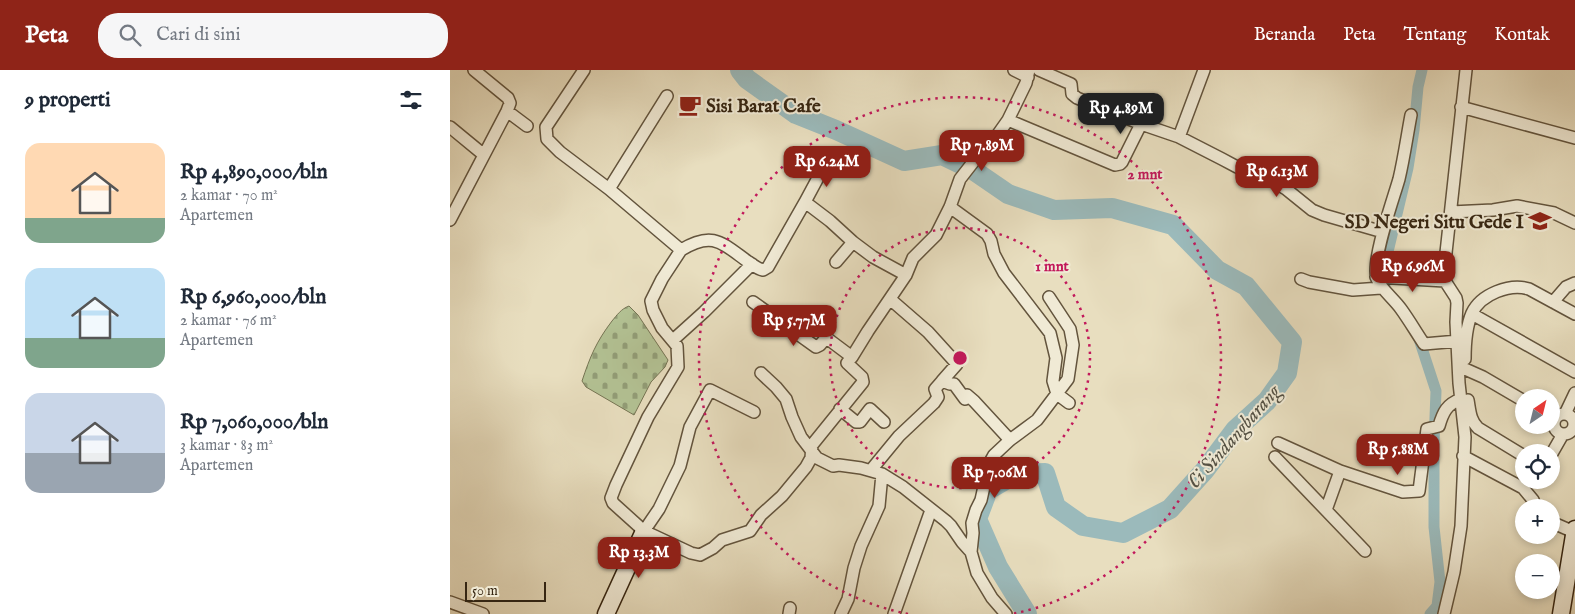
<!DOCTYPE html>
<html lang="id">
<meta charset="utf-8">
<style>
body{margin:0;font-family:"IM FELL English",serif;background:#f6f6f7;color:#1f2937;height:100vh;display:flex;flex-direction:column;font-size:19px;white-space:nowrap}
*{box-sizing:border-box;margin:0}
p{font-size:16px;color:#747a83}
.icon{flex:none;width:28px;height:28px;fill:none;stroke:currentColor;stroke-width:2;stroke-linecap:round;stroke-linejoin:round}
.map{position:relative;flex:1;overflow:hidden}
.panel{display:flex;flex-direction:column;background:#fff;width:450px}
.panel>*{flex:none}
.needle{width:32px;rotate:35deg}
.tools{position:absolute;left:1065px;top:319px;display:grid;gap:10px}
.tools a{display:grid;place-items:center;width:45px;height:45px;border-radius:50%;background:#fff;box-shadow:0 2px 8px #0003;font-size:25px}
.scale{position:absolute;left:15px;bottom:12px;width:81px;box-sizing:border-box;padding-left:5px;border:2px solid #372612;border-top:0;font-size:14px;line-height:18px;white-space:nowrap;color:#372612;-webkit-text-stroke:4px #f0ead5;paint-order:stroke}
.price{position:absolute;translate:-50% -42px;padding:0 11px;border-radius:10px;background:#8f2418;color:#fff;font-size:16px;line-height:32px;filter:drop-shadow(0 1px 2px #0008)}
.price::after{content:'';position:absolute;left:50%;top:30px;width:15px;height:11px;margin-left:-8px;background:inherit;clip-path:polygon(0 0,100% 0,50% 100%)}
.price.active{background:#222;color:#fff}
ul{padding:0;list-style:none}
li{display:flex;align-items:center;gap:15px;height:125px;padding:0 25px}
li span{display:grid;place-items:center;flex:none;width:140px;height:100px;border-radius:15px;color:#555}
li>.icon{margin-inline-start:auto}
span .icon{width:60px;height:60px;fill:#fffc;stroke-width:1}
li b{font-size:21px}
h2{display:flex;justify-content:space-between;align-items:center;height:60px;padding:0 25px;font-size:21px}
header{display:flex;align-items:center;gap:30px;box-sizing:border-box;height:70px;padding:0 25px;background:#8f2418;color:#fff}
header strong{font-size:24px}
nav{display:flex;gap:28px;margin-inline-start:auto;font-size:18px}
.search{width:350px;height:45px;background:#f6f6f7;display:flex;align-items:center;gap:12px;box-sizing:border-box;padding:0 18px;border-radius:20px;color:#747a83;font-size:19px}
main{display:flex;flex:1;min-height:0}
.map>svg:first-child{display:block}
.cemetery{fill:url(#cemetery-stones);stroke:#757453}
.lines{fill:none;stroke-linecap:round;stroke-linejoin:round}
.canal{stroke:#9bbabb;stroke-width:11}
.river{stroke:#9bbabb;stroke-width:20}
.street-casing{stroke:#63543d;stroke-width:14}
.secondary-casing{stroke:#372612;stroke-width:19}
.street{stroke:#f0ead5;stroke-width:11}
.secondary{stroke:#f0ead5;stroke-width:16}
.ring{fill:none;stroke:#c2185b;stroke-width:2.5;stroke-dasharray:2.5 5}
.labels{text-anchor:middle;stroke-width:4;stroke-linejoin:round;paint-order:stroke}
.poi-label{font-size:19px;font-weight:bold;fill:#372612;stroke:#f0ead5;text-anchor:start}
.water-label{font-size:20px;font-style:italic;fill:#555245;stroke:#f0ead5}
.centre{fill:#c2185b;stroke:#f0ead5;stroke-width:2.5}
.ring-label{font-size:15px;text-anchor:middle;font-weight:bold;fill:#c2185b;stroke:#f0ead5;stroke-width:4;stroke-linejoin:round;paint-order:stroke}
</style>
<header>
<strong>Peta</strong>
<div class="search"><svg class="icon" aria-label="search" viewBox="0 0 24 24"><circle cx="10" cy="10" r="6"/><path d="M15 15l6 6"/></svg>Cari di sini</div>
<nav><a>Beranda</a><a>Peta</a><a>Tentang</a><a>Kontak</a></nav>
</header>
<main>
<section class="panel">
<h2>9 properti<svg class="icon" aria-label="filters" viewBox="0 0 24 24"><path d="M4 7h16M4 17h16"/><circle cx="9" cy="7" r="2"/><circle cx="15" cy="17" r="2"/></svg></h2>
<ul>
<li><span style="background:linear-gradient(#ffd9b3 75%,#7fa58c 0)"><svg class="icon" aria-label="home" viewBox="0 0 24 24"><path d="M3 11l9-7 9 7M6 9v11h12V9"/></svg></span><div><b>Rp 4,890,000/bln</b><p>2 kamar · 70 m²</p><p>Apartemen</p></div></li>
<li><span style="background:linear-gradient(#bfe0f5 70%,#7fa58c 0)"><svg class="icon" aria-label="home" viewBox="0 0 24 24"><path d="M3 11l9-7 9 7M6 9v11h12V9"/></svg></span><div><b>Rp 6,960,000/bln</b><p>2 kamar · 76 m²</p><p>Apartemen</p></div></li>
<li><span style="background:linear-gradient(#c9d6e8 60%,#9aa5b1 0)"><svg class="icon" aria-label="home" viewBox="0 0 24 24"><path d="M3 11l9-7 9 7M6 9v11h12V9"/></svg></span><div><b>Rp 7,060,000/bln</b><p>3 kamar · 83 m²</p><p>Apartemen</p></div></li>
</ul>
</section>
<div class="map">
<svg width="1125" height="544" viewBox="0 0 1125 544">
<defs>
<pattern id="cemetery-stones" width="16" height="16" patternUnits="userSpaceOnUse" patternTransform="scale(1.25)"><rect width="16" height="16" fill="#b3c294"/><path d="M2 7V4a2 2 0 0 1 4 0v3zM10 15v-3a2 2 0 0 1 4 0v3z" fill="#929d77"/></pattern>
</defs>
<rect width="100%" height="100%" fill="#e8debf"/>
<filter id="stains"><feTurbulence type="fractalNoise" baseFrequency=".004" numOctaves="4"/><feColorMatrix values="0 0 0 0 .2 0 0 0 0 .09 0 0 0 0 .02 0 0 0 .5 -.17"/></filter>
<radialGradient id="worn" r=".72"><stop offset=".6" stop-color="#630" stop-opacity="0"/><stop offset="1" stop-color="#630" stop-opacity=".3"/></radialGradient>
<path class="cemetery" d="M179,236L188,245L218,290L215,297L201,312L184,345L136,317L132,311C140,287 146,272 162,251C167,245 171,239 179,236Z"/>
<g class="lines">
<path class="canal" d="M935,215L931,211L958,98L964,60L968,17L972,0
M968,266L986,321L984,374V457L990,512L987,536L980,544"/>
<path class="river" d="M290,0L297,9L346,44L386,60L454,91L492,85L523,100L558,124L604,140L662,138L723,155L767,200L796,216L842,272L837,303L817,331L785,360L755,400L720,439L673,463L633,456L606,437L595,403L566,404L538,420L527,449L548,497L577,544"/>
<defs>
<path id="street" d="M134,0L96,57L97,69L110,82L159,119L231,180L212,209L201,231L203,240L212,258L227,276L228,297L198,347L166,415L161,428L163,433L194,461L241,483L250,485L263,478L272,470L300,461L311,445L332,426L356,397L361,388L362,375L413,312L412,307L397,293L402,287L418,261L456,205L463,188L486,165L500,137L510,109L538,73L546,67L558,50L576,13L579,0
M564,0L578,7
M589,0L621,14L622,24L627,28L691,54L729,67L772,89L787,97L819,109L836,119L862,140L874,145L933,162
M1011,37L1125,68
M57,41L77,56
M961,45C957,66 954,88 949,109C943,130 921,191 927,209C931,219 944,229 951,239C959,250 966,262 974,274L1008,271
M558,50L665,95L670,94L672,92L691,54
M0,57L34,85
M729,67L754,0
M159,119L217,26
M355,132L377,91
M500,137L537,164L541,171L544,184L554,203L600,263L606,288L603,311L607,324L619,333
M1001,142L1043,140L1067,136L1104,143L1125,153
M0,150L57,41L60,33L58,28L24,0
M231,180C262,161 271,172 297,191C302,194 307,199 313,200L318,197L355,132L380,151L403,172L423,187L456,205
M386,192L403,172
M926,207L995,211
M851,209L859,212L903,220L931,218
M440,229L478,262L507,294L492,311L500,314H504L515,329L517,325L524,331L560,370
M303,232L366,277L370,275L375,269H378L402,287
M1103,232L1116,217L1125,213
M1022,244L1125,302
M223,270L254,242L302,194
M1015,289C1015,274 1016,257 1022,243C1031,224 1060,213 1079,219L1125,244
M1015,299L1033,307L1074,331
M311,303L326,317L336,329L342,347L351,367L367,388L383,396L389,395L411,398L432,404L453,417L496,451L501,456L512,472L521,482L527,503L542,528L556,544
M1018,330C1020,341 1020,350 1028,358L1074,386
M390,339L406,352H410L420,339L434,352
M1115,344L1125,323
M1104 354a10 10 0 1 1 20 0a10 10 0 1 1-20 0Z
M828,373L890,401L953,422L969,421L977,359L989,356C993,342 997,334 1011,329
M1101,385L1113,364
M1013,386L1073,418L1083,430L1086,438
M825,387L915,481
M421,400L449,366L484,333L488,327L485,319L492,311
M876,440L890,401
M1101,452L1124,462
M194,461L209,439L230,396L240,357L260,320L304,342
M521,482L523,463L522,453L526,440L531,430L539,394L544,385L560,370L587,350L618,309L623,275L620,259L599,227
M0,532L33,544
M339,544L340,538
M391,544L398,529L404,498L411,476L429,436L432,404
M444,544L481,440
M994,544L1004,502L1011,456L1015,367L1009,313L1006,252L1007,233L1006,228L995,211L994,201L1016,0"/>
<path id="secondary" d="M156,544L194,461
M1111,544L1125,459"/>
</defs>
<use href="#street" class="street-casing"/>
<use href="#secondary" class="secondary-casing"/>
<use href="#street" class="street"/>
<use href="#secondary" class="secondary"/>
</g>
<g class="ring">
<circle cx="510" cy="288" r="130"/>
<path d="M458 544A261 261 0 1 1 562 544"/>
</g>
<defs>
<symbol id="cafe-bare" viewBox="-9 -9 18 18"><path d="M-5.5-4.5H6V0H3Q3 3.5 0 3.5H-2.5Q-5.5 3.5-5.5 0ZM3-3.2v2h1.7v-2ZM-6 4.5H4V6H-6Z" fill="#8f2418" stroke="#f0ead5" stroke-width="2.5" paint-order="stroke"/></symbol>
<symbol id="school-bare" viewBox="-9 -9 18 18"><path d="M0-5L7-2L0 1L-7-2ZM-4 1L0 2.5L4 1V4Q0 6-4 4Z" fill="#8f2418" stroke="#f0ead5" stroke-width="2.5" paint-order="stroke"/></symbol>
</defs>
<g fill-rule="evenodd">
<use href="#cafe-bare" x="224" y="19" width="32" height="32"/>
<use href="#school-bare" x="1074" y="135" width="32" height="32"/>
</g>
<g class="labels">
<g class="poi-label">
<text x="256" y="42">Sisi Barat Cafe</text>
<text x="1074" y="158" text-anchor="end">SD Negeri Situ Gede I</text>
</g>
<g class="water-label">
<text transform="translate(783 366) rotate(-49)" y="7">Ci Sindangbarang</text>
</g>
</g>
<circle cx="510" cy="288" r="8" class="centre"/>
<g class="ring-label">
<text x="695" y="109">2 mnt</text>
<text x="602" y="201">1 mnt</text>
</g>
<rect width="100%" height="100%" filter="url(#stains)"/>
<rect width="100%" height="100%" fill="url(#worn)"/>
</svg>
<div class="tools">
<a><svg class="needle" viewBox="-14 -14 28 28"><path d="M0-13l5 13h-10z" fill="#e53935"/><path d="M0 13l5-13h-10z" fill="#747a83"/></svg></a>
<a><svg class="icon" aria-label="locate" viewBox="0 0 24 24"><circle cx="12" cy="12" r="6"/><path d="M12 2v4M12 18v4M2 12h4M18 12h4"/></svg></a>
<a>+</a>
<a>−</a>
</div>
<div class="scale">50 m</div>
<b class="price active" style="left:671px;top:65px">Rp 4.89M</b>
<b class="price" style="left:532px;top:102px">Rp 7.89M</b>
<b class="price" style="left:377px;top:118px">Rp 6.24M</b>
<b class="price" style="left:827px;top:128px">Rp 6.13M</b>
<b class="price" style="left:963px;top:223px">Rp 6.96M</b>
<b class="price" style="left:344px;top:277px">Rp 5.77M</b>
<b class="price" style="left:948px;top:406px">Rp 5.88M</b>
<b class="price" style="left:545px;top:429px">Rp 7.06M</b>
<b class="price" style="left:189px;top:509px">Rp 13.3M</b>
</div>
</main>
